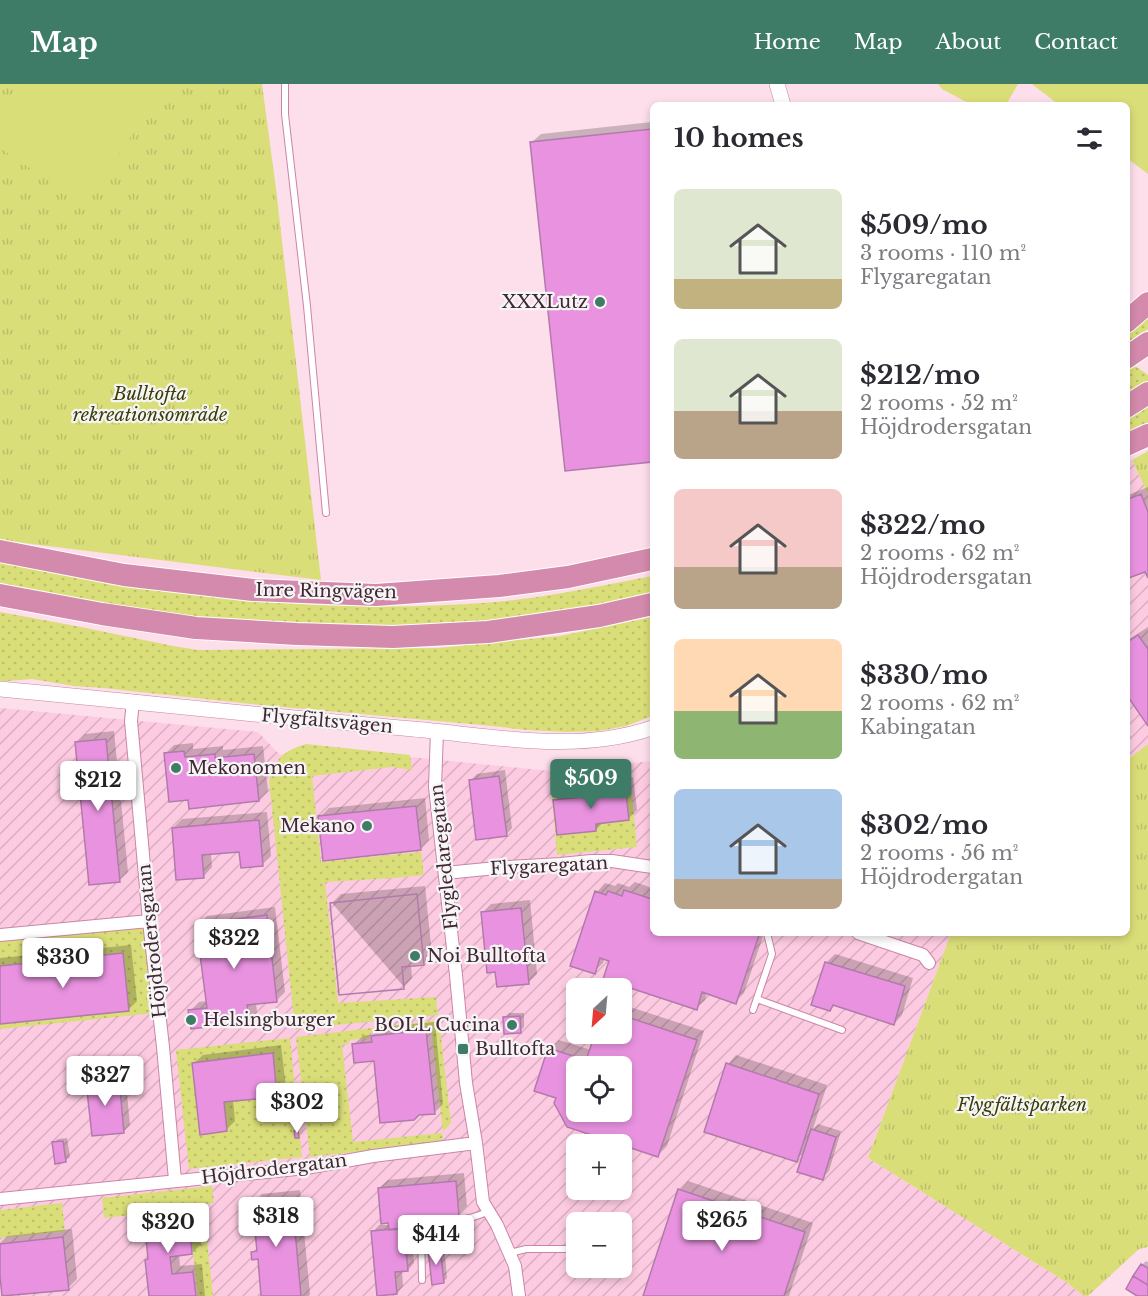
<!DOCTYPE html>
<meta charset="utf-8">
<style>
body{margin:0;font-family:"Libre Baskerville",serif;background:#f7f7f7;color:#2b2b33;height:100vh;display:flex;flex-direction:column;font-size:22px;white-space:nowrap}
*{box-sizing:border-box;margin:0}
p{font-size:20px;color:#7c7c81}
.icon{flex:none;width:33px;height:33px;fill:none;stroke:currentColor;stroke-width:2;stroke-linecap:round;stroke-linejoin:round}
.map{position:relative;flex:1;overflow:hidden}
.sheet{position:absolute;left:650px;top:18px;width:480px;height:834px;display:flex;flex-direction:column;background:#fff;border-radius:9px;box-shadow:0 3px 9px #0003}
.sheet>*{flex:none}
.needle{width:39px;rotate:206deg}
.buttons{position:absolute;left:566px;top:894px;display:grid;gap:12px}
.buttons a{display:grid;place-items:center;width:66px;height:66px;border-radius:9px;background:#fff;box-shadow:0 3px 9px #0003;font-size:30px}
.price{position:absolute;translate:-50% -51px;padding:0 14px;border-radius:6px;background:#fff;color:#222;font-size:20px;line-height:39px;filter:drop-shadow(0 2px 3px #0008)}
.price::after{content:'';position:absolute;left:50%;top:36px;width:18px;height:14px;margin-left:-9px;background:inherit;clip-path:polygon(0 0,100% 0,50% 100%)}
.price.active{background:#3e7c68;color:#fff}
ul{padding:0;list-style:none}
li{display:flex;align-items:center;gap:18px;height:150px;padding:0 24px}
li span{display:grid;place-items:center;flex:none;width:168px;height:120px;border-radius:9px;color:#555}
li>.icon{margin-inline-start:auto}
span .icon{width:72px;height:72px;fill:#fffc;stroke-width:1}
li b{font-size:26px}
h2{display:flex;justify-content:space-between;align-items:center;height:72px;padding:0 24px;font-size:26px}
header{display:flex;align-items:center;gap:36px;box-sizing:border-box;height:84px;padding:0 30px;background:#3e7c68;color:#fff}
header strong{font-size:28px}
nav{display:flex;gap:33px;margin-inline-start:auto;font-size:21px}
.map>svg:first-child{display:block}
.industrial{fill:url(#industrial-furrows);fill-rule:evenodd}
.grass{fill:url(#grass-dots)}
.park{fill:url(#park-tufts)}
.garden{fill:#dade78}
.shadow{fill:#0003;fill-rule:evenodd}
.building{fill:#e993e0;stroke:#b17aaa;stroke-width:1.5;fill-rule:evenodd}
.lines{fill:none;stroke-linecap:round;stroke-linejoin:round}
.service-casing{stroke:#cb85a5;stroke-width:8}
.minor-casing{stroke:#cb85a5;stroke-width:14}
.tertiary-casing{stroke:#cb85a5;stroke-width:16}
.motorway-casing{stroke:#fff;stroke-width:24}
.service{stroke:#fff;stroke-width:6}
.minor{stroke:#fff;stroke-width:12}
.tertiary{stroke:#fff;stroke-width:15}
.motorway{stroke:#d48aac;stroke-width:22}
.poi-dot{fill:#3e7c68;stroke:#f5f5f5;stroke-width:2}
.labels{text-anchor:middle;stroke-width:4.5;stroke-linejoin:round;paint-order:stroke}
.poi-label{font-size:18px;fill:#432634;stroke:#f5f5f5;text-anchor:start}
.park-label{font-size:18px;font-style:italic;fill:#3c3d0a;stroke:#f5f5f5}
.street-label{font-size:18px;fill:#432634;stroke:#f5f5f5}
</style>
<header>
<strong>Map</strong>
<nav><a>Home</a><a>Map</a><a>About</a><a>Contact</a></nav>
</header>
<div class="map">
<svg width="1148" height="1212" viewBox="0 0 1148 1212">
<defs>
<pattern id="industrial-furrows" width="10" height="10" patternUnits="userSpaceOnUse" patternTransform="scale(1.5)"><rect width="10" height="10" fill="#fdcbe1"/><path d="M-1 1l2-2M0 10L10 0M9 11l2-2" fill="none" stroke="#daaec2"/></pattern>
<pattern id="grass-dots" width="8" height="8" patternUnits="userSpaceOnUse" patternTransform="scale(1.5)"><rect width="8" height="8" fill="#dade78"/><path d="M2 2h.1M6 6h.1" fill="none" stroke="#bcbe68" stroke-width="1.8" stroke-linecap="round"/></pattern>
<pattern id="park-tufts" width="24" height="20" patternUnits="userSpaceOnUse" patternTransform="scale(1.5)"><rect width="24" height="20" fill="#dade78"/><path d="M3 7l-1-3M5 7V3M7 7l1-3M15 17l-1-3M17 17v-4M19 17l1-3" fill="none" stroke="#bcbe68"/></pattern>
</defs>
<rect width="100%" height="100%" fill="#fddeeb"/>
<path class="industrial" d="M1132,376L1148,410V660L1127,676L1126,378Z
M0,624L258,648L280,671L320,664L550,687L652,677V849H951L868,1074L1066,1198L1084,1212H0ZM576,904H621V950H576ZM576,982H621V1028H576ZM576,1060H621V1106H576ZM576,1138H621V1184H576Z"/>
<path class="grass" d="M1148,226V245L1127,261V246Z
M1134,281L1148,291V297L1127,312V286Z
M1148,322V344L1127,355V337Z
M0,478C54,488 107,499 161,506C272,522 384,527 496,518C548,513 601,502 652,492V511L551,530L452,541L354,544L199,534L107,520L0,499Z
M0,528L81,543L173,562L198,566L438,564L560,552L652,533V632L626,642L599,647L567,648L527,646L482,641L271,622L103,604L74,602L32,595L8,597H0Z
M306,660L410,671L412,686L392,683L312,692L321,778L421,768L424,791L395,794L325,798L338,919L436,913L438,931L295,945L269,696C275,674 285,666 306,660Z
M629,681L637,763L557,771L550,689Z
M147,840L156,929L0,945V855Z
M439,936L451,1039L443,1048L431,943L369,949V954L349,956V960L342,961L353,1058L442,1049L443,1058L310,1073L296,953Z
M290,954L302,1073L189,1085L176,966Z
M212,1102L214,1119L203,1120L213,1212H198L188,1125L104,1134L102,1114Z
M62,1119L65,1147L0,1154V1126Z"/>
<path class="park" d="M0,0H262L276,105L321,496L0,456Z
M1148,367V410L1132,376Z
M1148,660V1163L1139,1165L1088,1212H1084L1066,1198L868,1074L951,849H1126L1127,676Z"/>
<path class="garden" d="M24,0H166L85,121L0,64V36Z
M938,0H1018L1006,21H972L942,5Z
M1032,0H1148V90L1127,74L1126,21H1059Z"/>
<path class="shadow" d="M652,38V377L566,386L532,58L541,50Z
M1148,403V491L1146,486L1126,494V412Z
M1148,543V639L1126,607V557Z
M1126,645L1131,653L1126,658Z
M114,647L128,788L119,796L77,659L85,650Z
M193,659V665L223,662V666L263,662L268,707L259,716L189,714L165,670L174,661Z
M505,686L512,744L506,751L471,696L477,690Z
M633,693L637,726L628,735L604,737L596,746L555,717L563,708L593,705L601,697Z
M425,714L429,756L420,765L320,733L329,724Z
M267,728L271,772L262,781L241,766L211,769L212,783L204,792L173,744L182,735Z
M635,798L652,804V849H764L744,909L735,918L707,908L705,916L696,924L611,876L605,874L603,879L594,888L597,808L605,799L615,802L618,799L629,803Z
M425,802L432,871L423,880L411,881L412,894L404,903L332,819L341,810Z
M530,816L537,890L528,899L497,886L482,829L491,820Z
M275,823L285,908L276,917L256,919L257,928L248,937L190,927L199,918L207,917L198,840L207,832Z
M131,861L137,917L128,926L0,939V874Z
M835,870L913,894L902,931L894,940L835,920L830,926L813,920L827,878Z
M621,920L704,947L667,1062L658,1071L568,1042L550,965L559,956L591,966L596,950H621ZM576,982H621V1028H576Z
M509,929H524V943L520,947L505,933Z
M435,938L443,1020L434,1029L375,976L354,960L363,952L374,950L381,943Z
M281,961L286,1003L277,1011L233,1016L235,1037L226,1046L194,979L203,971Z
M736,971L827,1001L813,1045L818,1040L841,1047L829,1087L822,1094L805,1068L796,1076L728,980Z
M125,989L130,1041L124,1047L88,999L94,992Z
M67,1054L70,1073L65,1077L53,1059L58,1055Z
M464,1089L467,1122L458,1131L409,1135L404,1139H410L414,1179L408,1186H402L403,1202L397,1209L373,1148L379,1141H390L379,1104L388,1096Z
M688,1097L813,1139L789,1212H644L680,1106Z
M300,1106L310,1210L309,1212H263L259,1174L253,1168L258,1163L253,1119L262,1110Z
M196,1119L201,1160L192,1169L179,1170L180,1182L202,1180L205,1212H150L146,1176L149,1173L145,1132L154,1123Z
M72,1145L77,1195L68,1204L0,1178V1159L7,1152Z
M444,1160L447,1194L443,1198L429,1165L434,1161Z
M1146,1177L1148,1178V1212H1140L1128,1204L1142,1181Z"/>
<path class="building" d="M652,45V378L565,387L530,58Z
M1141,410L1148,428V494L1145,488L1126,495V416Z
M1138,551L1148,565V642L1126,610V559Z
M106,655L120,798L89,801L75,658Z
M184,667L185,673L215,670V674L254,670L259,717L189,725L188,716L169,718L164,669Z
M499,692L507,752L476,756L469,696Z
M625,701L629,736L596,740V747L557,751L553,716L592,712L591,705Z
M416,722L421,766L323,777L318,732Z
M259,736L263,782L241,784L239,768L202,771L204,794L176,796L172,744Z
M624,806L652,815V849H753L759,851L736,920L702,908L697,926L603,895L609,877L600,874L595,890L570,882L595,807L606,811L608,807L622,812Z
M417,810L424,881L402,883L404,905L339,911L330,819Z
M417,810L424,881L402,883L404,905L339,911L330,819Z
M521,824L529,900L497,903L495,888L487,889L481,828Z
M267,831L277,918L247,921L249,938L191,945L188,926L207,924L196,840Z
M123,869L129,927L0,940V882Z
M825,878L905,902L894,941L833,921L830,927L811,921Z
M621,931L697,956L658,1073L567,1043L554,1019L556,1014L534,1007L548,964L586,976L595,950H621ZM576,982H621V1028H576Z
M520,932L521,949L504,950L503,933Z
M426,946L435,1030L419,1031L414,1036L380,1039L374,977L354,979L352,960L372,958L371,952Z
M273,969L277,1013L224,1018L227,1047L200,1051L192,979Z
M726,979L819,1010L797,1078L704,1048Z
M119,994L124,1049L92,1052L86,998Z
M811,1045L836,1053L823,1096L797,1088Z
M298,1046L299,1054H295L294,1047Z
M63,1057L66,1078L55,1080L52,1058Z
M456,1097L459,1132L400,1137L401,1145L389,1146L388,1139L381,1140L378,1104Z
M678,1105L805,1148L784,1212H643Z
M292,1114L301,1212H261L258,1175L252,1176L251,1168L257,1167L252,1118Z
M188,1127L192,1170L170,1173L172,1190L193,1188L196,1212H149L145,1176L148,1175L144,1132Z
M404,1144L408,1187L395,1188L397,1210L377,1212L371,1147Z
M63,1153L69,1206L2,1212L0,1192V1160Z
M440,1163L444,1199L432,1201L428,1165Z
M1141,1180L1148,1184V1201L1133,1192Z
M1133,1192L1148,1201V1212H1137L1126,1205Z"/>
<g class="lines">
<defs>
<path id="service" d="M285,0V30L307,222L326,429
M429,875L454,873
M757,915L842,946
M753,926L772,870L767,849
M510,1169L526,1165H576
M422,1196L421,1141C440,1138 472,1137 488,1127"/>
<path id="minor" d="M133,617L131,637L149,837L163,963L175,1096
M437,647L435,703L456,891L466,999L476,1059L483,1118L497,1141L515,1182L519,1212
M445,789L507,783L561,780L591,777H612L652,783
M858,849L923,871L929,879
M0,851L149,837
M0,1115L306,1084L373,1072L476,1059"/>
<path id="tertiary" d="M777,0L783,21
M0,605C138,618 275,633 413,645C492,652 575,670 652,644"/>
<path id="motorway" d="M1126,238L1148,219
M1126,274L1148,259
M1126,323L1148,309
M1126,361L1148,351
M0,467L124,491L253,506L376,511L499,502L568,493L652,475
M0,511L102,530L196,544L297,550L393,553L488,548L599,532L652,520"/>
</defs>
<use href="#service" class="service-casing"/>
<use href="#minor" class="minor-casing"/>
<use href="#tertiary" class="tertiary-casing"/>
<use href="#motorway" class="motorway-casing"/>
<use href="#service" class="service"/>
<use href="#minor" class="minor"/>
<use href="#tertiary" class="tertiary"/>
<use href="#motorway" class="motorway"/>
</g>
<g class="poi-dot">
<circle cx="600" cy="218" r="6"/>
<circle cx="176" cy="684" r="6"/>
<circle cx="367" cy="742" r="6"/>
<circle cx="415" cy="872" r="6"/>
<circle cx="191" cy="936" r="6"/>
<circle cx="512" cy="941" r="6"/>
<rect x="457" y="959" width="12" height="12" rx="3"/>
</g>
<g class="labels">
<g class="poi-label">
<text x="588" y="224" text-anchor="end">XXXLutz</text>
<text x="188" y="690">Mekonomen</text>
<text x="355" y="748" text-anchor="end">Mekano</text>
<text x="427" y="878">Noi Bulltofta</text>
<text x="203" y="942">Helsingburger</text>
<text x="500" y="947" text-anchor="end">BOLL Cucina</text>
<text x="475" y="971">Bulltofta</text>
</g>
<g class="park-label">
<text x="150" y="316">Bulltofta<tspan x="150" dy="21">rekreationsområde</tspan></text>
<text x="1022" y="1027">Flygfältsparken</text>
</g>
<g class="street-label">
<text transform="translate(326 507) rotate(1)" y="6">Inre Ringvägen</text>
<text transform="translate(327 637) rotate(5)" y="6">Flygfältsvägen</text>
<text transform="translate(444 773) rotate(-96)" y="6">Flygledaregatan</text>
<text transform="translate(549 782) rotate(-3)" y="6">Flygaregatan</text>
<text transform="translate(152 857) rotate(-96)" y="6">Höjdrodersgatan</text>
<text transform="translate(274 1085) rotate(-7)" y="6">Höjdrodergatan</text>
</g>
</g>
</svg>
<div class="buttons">
<a><svg class="needle" viewBox="-14 -14 28 28"><path d="M0-13l5 13h-10z" fill="#e53935"/><path d="M0 13l5-13h-10z" fill="#7c7c81"/></svg></a>
<a><svg class="icon" aria-label="locate" viewBox="0 0 24 24"><circle cx="12" cy="12" r="6"/><path d="M12 2v4M12 18v4M2 12h4M18 12h4"/></svg></a>
<a>+</a>
<a>−</a>
</div>
<b class="price active" style="left:591px;top:726px">$509</b>
<b class="price" style="left:98px;top:728px">$212</b>
<b class="price" style="left:234px;top:886px">$322</b>
<b class="price" style="left:63px;top:905px">$330</b>
<b class="price" style="left:105px;top:1023px">$327</b>
<b class="price" style="left:297px;top:1050px">$302</b>
<b class="price" style="left:276px;top:1164px">$318</b>
<b class="price" style="left:722px;top:1168px">$265</b>
<b class="price" style="left:168px;top:1170px">$320</b>
<b class="price" style="left:436px;top:1182px">$414</b>
<section class="sheet">
<h2>10 homes<svg class="icon" aria-label="filters" viewBox="0 0 24 24"><path d="M4 7h16M4 17h16"/><circle cx="9" cy="7" r="2"/><circle cx="15" cy="17" r="2"/></svg></h2>
<ul>
<li><span style="background:linear-gradient(#dfe7d0 75%,#c2b280 0)"><svg class="icon" aria-label="home" viewBox="0 0 24 24"><path d="M3 11l9-7 9 7M6 9v11h12V9"/></svg></span><div><b>$509/mo</b><p>3 rooms · 110 m²</p><p>Flygaregatan</p></div></li>
<li><span style="background:linear-gradient(#dfe7d0 60%,#b9a48a 0)"><svg class="icon" aria-label="home" viewBox="0 0 24 24"><path d="M3 11l9-7 9 7M6 9v11h12V9"/></svg></span><div><b>$212/mo</b><p>2 rooms · 52 m²</p><p>Höjdrodersgatan</p></div></li>
<li><span style="background:linear-gradient(#f6c9c9 65%,#b9a48a 0)"><svg class="icon" aria-label="home" viewBox="0 0 24 24"><path d="M3 11l9-7 9 7M6 9v11h12V9"/></svg></span><div><b>$322/mo</b><p>2 rooms · 62 m²</p><p>Höjdrodersgatan</p></div></li>
<li><span style="background:linear-gradient(#ffd9b3 60%,#8fb573 0)"><svg class="icon" aria-label="home" viewBox="0 0 24 24"><path d="M3 11l9-7 9 7M6 9v11h12V9"/></svg></span><div><b>$330/mo</b><p>2 rooms · 62 m²</p><p>Kabingatan</p></div></li>
<li><span style="background:linear-gradient(#a9c7e8 75%,#b9a48a 0)"><svg class="icon" aria-label="home" viewBox="0 0 24 24"><path d="M3 11l9-7 9 7M6 9v11h12V9"/></svg></span><div><b>$302/mo</b><p>2 rooms · 56 m²</p><p>Höjdrodergatan</p></div></li>
</ul>
</section>
</div>
